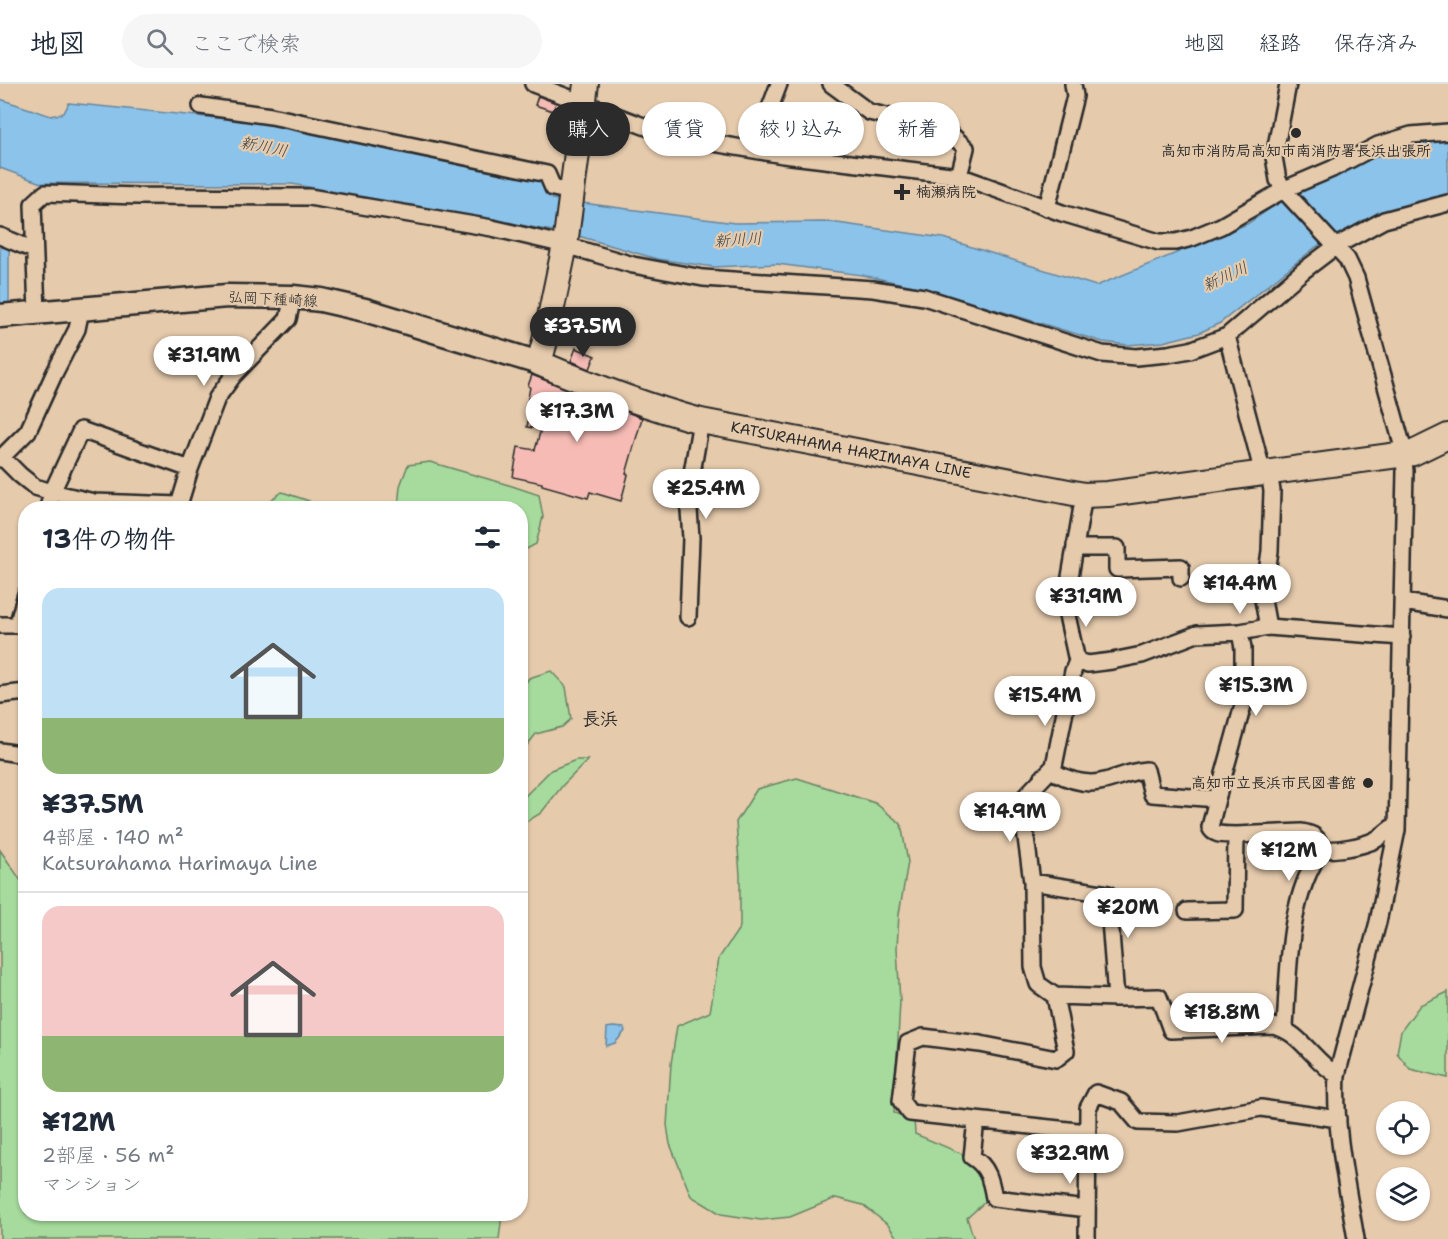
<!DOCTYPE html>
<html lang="ja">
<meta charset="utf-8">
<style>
body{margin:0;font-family:"Shantell Sans","Klee One",sans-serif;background:#f6f6f7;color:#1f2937;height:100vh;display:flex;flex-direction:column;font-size:22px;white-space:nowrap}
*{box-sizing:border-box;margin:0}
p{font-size:20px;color:#747a83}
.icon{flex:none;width:33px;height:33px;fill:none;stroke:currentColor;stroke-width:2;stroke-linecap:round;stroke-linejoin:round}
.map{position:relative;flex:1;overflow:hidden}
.details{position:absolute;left:18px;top:417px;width:510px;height:720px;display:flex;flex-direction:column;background:#fff;border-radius:24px;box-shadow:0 2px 4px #0004}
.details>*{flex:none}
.banner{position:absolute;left:546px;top:18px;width:570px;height:54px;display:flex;gap:12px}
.controls{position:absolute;left:1376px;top:1017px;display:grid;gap:12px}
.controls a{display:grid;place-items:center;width:54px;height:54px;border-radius:50%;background:#fff;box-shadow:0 2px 4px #0004;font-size:30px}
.price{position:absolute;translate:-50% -51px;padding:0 14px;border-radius:21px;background:#fff;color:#222;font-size:20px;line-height:39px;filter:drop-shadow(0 2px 3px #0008)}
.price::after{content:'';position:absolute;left:50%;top:36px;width:18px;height:14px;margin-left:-9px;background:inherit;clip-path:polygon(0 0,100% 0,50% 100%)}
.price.current{background:#2b2b2b;color:#fff}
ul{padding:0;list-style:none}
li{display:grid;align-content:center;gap:12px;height:318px;padding:0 24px}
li+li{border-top:2px solid #e0e1e3}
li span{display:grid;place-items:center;height:186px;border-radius:18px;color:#555}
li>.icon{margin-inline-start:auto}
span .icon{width:108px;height:108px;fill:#fffc;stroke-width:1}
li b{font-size:26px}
h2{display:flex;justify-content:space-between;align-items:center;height:72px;padding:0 24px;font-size:26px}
.chip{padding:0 21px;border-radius:27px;background:#fff;box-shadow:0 2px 4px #0004;font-size:21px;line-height:54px}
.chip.current{background:#2b2b2b;color:#fff}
header{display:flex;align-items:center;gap:36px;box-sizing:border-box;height:84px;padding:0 30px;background:#fff;border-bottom:2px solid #e0e1e3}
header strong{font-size:28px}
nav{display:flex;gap:33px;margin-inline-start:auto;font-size:21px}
.search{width:420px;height:54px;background:#f6f6f7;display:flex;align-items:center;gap:15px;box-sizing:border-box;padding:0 21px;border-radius:33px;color:#747a83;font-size:22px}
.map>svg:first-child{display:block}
.green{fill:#a6db9d;stroke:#688364;stroke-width:1.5}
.water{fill:#8cc3ea;stroke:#65869e;stroke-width:1.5}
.building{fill:#f6bbb5;stroke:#2b2b2b;stroke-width:1.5}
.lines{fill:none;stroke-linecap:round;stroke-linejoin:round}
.minor-casing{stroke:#2b2b2b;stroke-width:20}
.secondary-casing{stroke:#2b2b2b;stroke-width:27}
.primary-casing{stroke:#2b2b2b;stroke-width:28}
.minor{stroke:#e5caac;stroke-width:15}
.secondary{stroke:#e5caac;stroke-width:22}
.primary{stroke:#e5caac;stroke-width:24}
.poi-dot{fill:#2b2b2b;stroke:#e5caac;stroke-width:2}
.labels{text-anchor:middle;stroke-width:4.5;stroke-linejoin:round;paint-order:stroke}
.poi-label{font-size:15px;font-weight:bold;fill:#2b2b2b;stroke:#e5caac}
.street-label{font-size:15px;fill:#2b2b2b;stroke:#e5caac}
.water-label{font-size:16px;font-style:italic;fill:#3a4248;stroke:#e5caac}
.quarter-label{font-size:18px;font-weight:bold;fill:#2b2b2b;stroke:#e5caac}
</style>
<header>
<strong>地図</strong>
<div class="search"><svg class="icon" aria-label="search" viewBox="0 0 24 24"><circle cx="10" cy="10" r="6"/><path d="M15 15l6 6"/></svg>ここで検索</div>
<nav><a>地図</a><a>経路</a><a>保存済み</a></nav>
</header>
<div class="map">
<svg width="1448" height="1155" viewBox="0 0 1448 1155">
<rect width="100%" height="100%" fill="#e5caac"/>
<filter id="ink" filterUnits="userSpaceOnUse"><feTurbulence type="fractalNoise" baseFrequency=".0167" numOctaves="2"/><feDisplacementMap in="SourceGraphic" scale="12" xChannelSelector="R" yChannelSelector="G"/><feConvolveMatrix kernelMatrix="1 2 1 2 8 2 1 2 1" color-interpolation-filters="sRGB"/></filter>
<g filter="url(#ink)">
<path class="green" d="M430,378L512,402L539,411L543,433L536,460L521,468L520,424H398L400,402L408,381Z
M282,408L309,417L314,424H262L264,421Z
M551,587L566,603L571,635L562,643L536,650L521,669V606L529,594Z
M576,676H588L563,701L541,729L521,741V716L551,686Z
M797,694L875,719L901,740L908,778L899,830L897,864L900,918L894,1029L914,1035L915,1050L965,1071L986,1100V1117L967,1134L974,1155H898L888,1141L863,1121L836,1114L790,1133L761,1136L721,1130L691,1112L670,1060L667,1041L671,980L677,942L710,928L719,874L740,843V791L736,738L757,705Z
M0,766L22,798L25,806L26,1130H502L499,1155H0Z
M1448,908V994L1410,985L1397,969L1401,947L1420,921Z"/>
<path class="water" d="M0,15L51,32L64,29L69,19L294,42L544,96L552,115L735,139L830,138L943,154L1096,202L1247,140L1302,103L1381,67L1418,56L1448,53V112L1378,132L1316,163L1220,239L1199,249L1163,258L1128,261L1103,258L927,205L862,191L777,180L714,183L657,175L575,151L292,100L41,99L0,84Z
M0,161L9,164V222L0,223Z
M613,943L624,944L625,947L615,959L606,962L607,944Z"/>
<path class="building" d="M538,12L556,19L553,27L535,21Z
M576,264L595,272L590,285L571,277Z
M532,291L642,334L626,390L628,391L621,417L590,408L588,414L542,401V399L513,393L518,363L535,366L541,345L527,343L531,320H527L530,303L528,302Z"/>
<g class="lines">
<defs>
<path id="minor" d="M533,0L654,46L689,55L783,71L959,92L1062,129L1159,158H1176L1192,154L1221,142L1285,105L1332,85L1378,61L1411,51L1448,48
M831,0L869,28L946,46L966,64L959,92
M1288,0L1274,73L1278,96L1289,112L1347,175L1356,194L1402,360L1405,387L1397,746L1378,838L1337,991C1334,1045 1347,1101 1356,1155
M201,22L271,32L547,90L553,104L572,108
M759,67L768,29L779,0
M1047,124L1075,12L1073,0
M0,152L34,166
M37,229L33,120L45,109L137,112L309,113L492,144L565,161L633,181L703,194L873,205L924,213L1102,270L1136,273L1168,270L1190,266L1227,252L1303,187L1336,162L1384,136L1448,119
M1227,252L1261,382L1269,388L1272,407L1270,467L1263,516L1268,543
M3,374L20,391L35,403L52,408L94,418L179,421
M0,375L28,347L55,288L77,245L81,226
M1084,411L1065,522L1077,577L1073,587L1054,682L1021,717L1032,798L1033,883L1038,900L1055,912L1066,967L1056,975L980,960L923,953L908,959L901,1017L910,1029L1087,1048
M48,424L52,408L81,346L190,385
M181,424L179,421L190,385L217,314L233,292L288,235L293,213
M1075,461L1082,464H1117V485L1181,483V494
M1403,518L1448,525
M688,533L691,454L688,412L701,337
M0,541H26
M20,541L19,535L26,510
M1077,577L1088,580L1112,577L1142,571L1197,550L1240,548L1268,543L1402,553
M0,611L26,608
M0,667L26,671
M1054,682V688C1067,695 1085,701 1100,698C1116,695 1130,687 1146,686L1152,710L1217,715L1210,743C1214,753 1227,750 1236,751
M1217,715L1247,607L1243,583V564L1240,548
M1032,798L1108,810L1116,914L1055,912
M1187,827L1235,826L1236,751L1301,748C1314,750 1318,753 1322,765
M1116,914L1159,913L1171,946L1273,942C1299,946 1314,978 1337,991
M1285,943C1289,884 1287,816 1322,765C1336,767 1363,762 1375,756C1381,753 1386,748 1391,744L1397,746
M976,1036L972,1073C988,1082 991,1097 994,1114L1087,1125
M1087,1155L1088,1024L1096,1009L1121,1018L1138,1038L1178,1039L1261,1024L1338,1035"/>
<path id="secondary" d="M0,232L227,212L293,213L321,216L365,226L539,279"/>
<path id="primary" d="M586,0L565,161L545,257L539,279C593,302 644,322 701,337L1084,411L1108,410L1413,369L1448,352"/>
</defs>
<use href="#minor" class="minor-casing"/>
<use href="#secondary" class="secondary-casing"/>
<use href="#primary" class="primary-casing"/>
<use href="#minor" class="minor"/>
<use href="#secondary" class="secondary"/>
<use href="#primary" class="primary"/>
</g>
</g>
<g class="poi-dot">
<circle cx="1296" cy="49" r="6"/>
<path d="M899 99h6v6h6v6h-6v6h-6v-6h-6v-6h6z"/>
<circle cx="1368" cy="699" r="6"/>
</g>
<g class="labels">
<g class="poi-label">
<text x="1296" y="72">高知市消防局高知市南消防署長浜出張所</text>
<text x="916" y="113" text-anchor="start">楠瀬病院</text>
<text x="1356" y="704" text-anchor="end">高知市立長浜市民図書館</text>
</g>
<g class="street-label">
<text transform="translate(273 215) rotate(3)" y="5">弘岡下種崎線</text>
<text transform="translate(851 366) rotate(11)" y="5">KATSURAHAMA HARIMAYA LINE</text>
</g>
<g class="water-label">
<text transform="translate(264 62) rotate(11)" y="6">新川川</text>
<text transform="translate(738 155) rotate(-4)" y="6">新川川</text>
<text transform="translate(1225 192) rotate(-25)" y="6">新川川</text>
</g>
<g class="quarter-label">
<text x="600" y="641">長浜</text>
</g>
</g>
</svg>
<div class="controls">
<a><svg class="icon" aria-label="locate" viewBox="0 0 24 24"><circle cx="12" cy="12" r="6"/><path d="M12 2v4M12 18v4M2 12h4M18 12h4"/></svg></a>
<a><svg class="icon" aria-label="layers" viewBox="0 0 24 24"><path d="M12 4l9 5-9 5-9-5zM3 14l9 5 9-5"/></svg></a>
</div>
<b class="price current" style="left:583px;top:274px">¥37.5M</b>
<b class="price" style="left:204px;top:303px">¥31.9M</b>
<b class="price" style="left:577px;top:359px">¥17.3M</b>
<b class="price" style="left:706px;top:436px">¥25.4M</b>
<b class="price" style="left:1240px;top:531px">¥14.4M</b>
<b class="price" style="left:1086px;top:544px">¥31.9M</b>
<b class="price" style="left:1256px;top:633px">¥15.3M</b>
<b class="price" style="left:1045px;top:643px">¥15.4M</b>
<b class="price" style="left:1010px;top:759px">¥14.9M</b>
<b class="price" style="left:1289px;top:798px">¥12M</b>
<b class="price" style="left:1128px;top:855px">¥20M</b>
<b class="price" style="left:1222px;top:960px">¥18.8M</b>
<b class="price" style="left:1070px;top:1101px">¥32.9M</b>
<div class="banner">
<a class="chip current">購入</a>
<a class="chip">賃貸</a>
<a class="chip">絞り込み</a>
<a class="chip">新着</a>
</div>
<section class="details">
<h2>13件の物件<svg class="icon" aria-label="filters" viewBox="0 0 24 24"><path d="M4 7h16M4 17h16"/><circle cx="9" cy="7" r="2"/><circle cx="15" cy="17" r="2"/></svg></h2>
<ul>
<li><span style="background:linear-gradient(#bfe0f5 70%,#8fb573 0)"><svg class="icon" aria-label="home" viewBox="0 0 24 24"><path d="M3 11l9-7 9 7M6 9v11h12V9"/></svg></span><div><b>¥37.5M</b><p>4部屋 · 140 m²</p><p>Katsurahama Harimaya Line</p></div></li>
<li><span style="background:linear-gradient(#f6c9c9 70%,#8fb573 0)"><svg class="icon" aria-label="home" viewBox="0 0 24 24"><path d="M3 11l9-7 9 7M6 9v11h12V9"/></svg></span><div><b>¥12M</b><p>2部屋 · 56 m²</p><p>マンション</p></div></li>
</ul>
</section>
</div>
